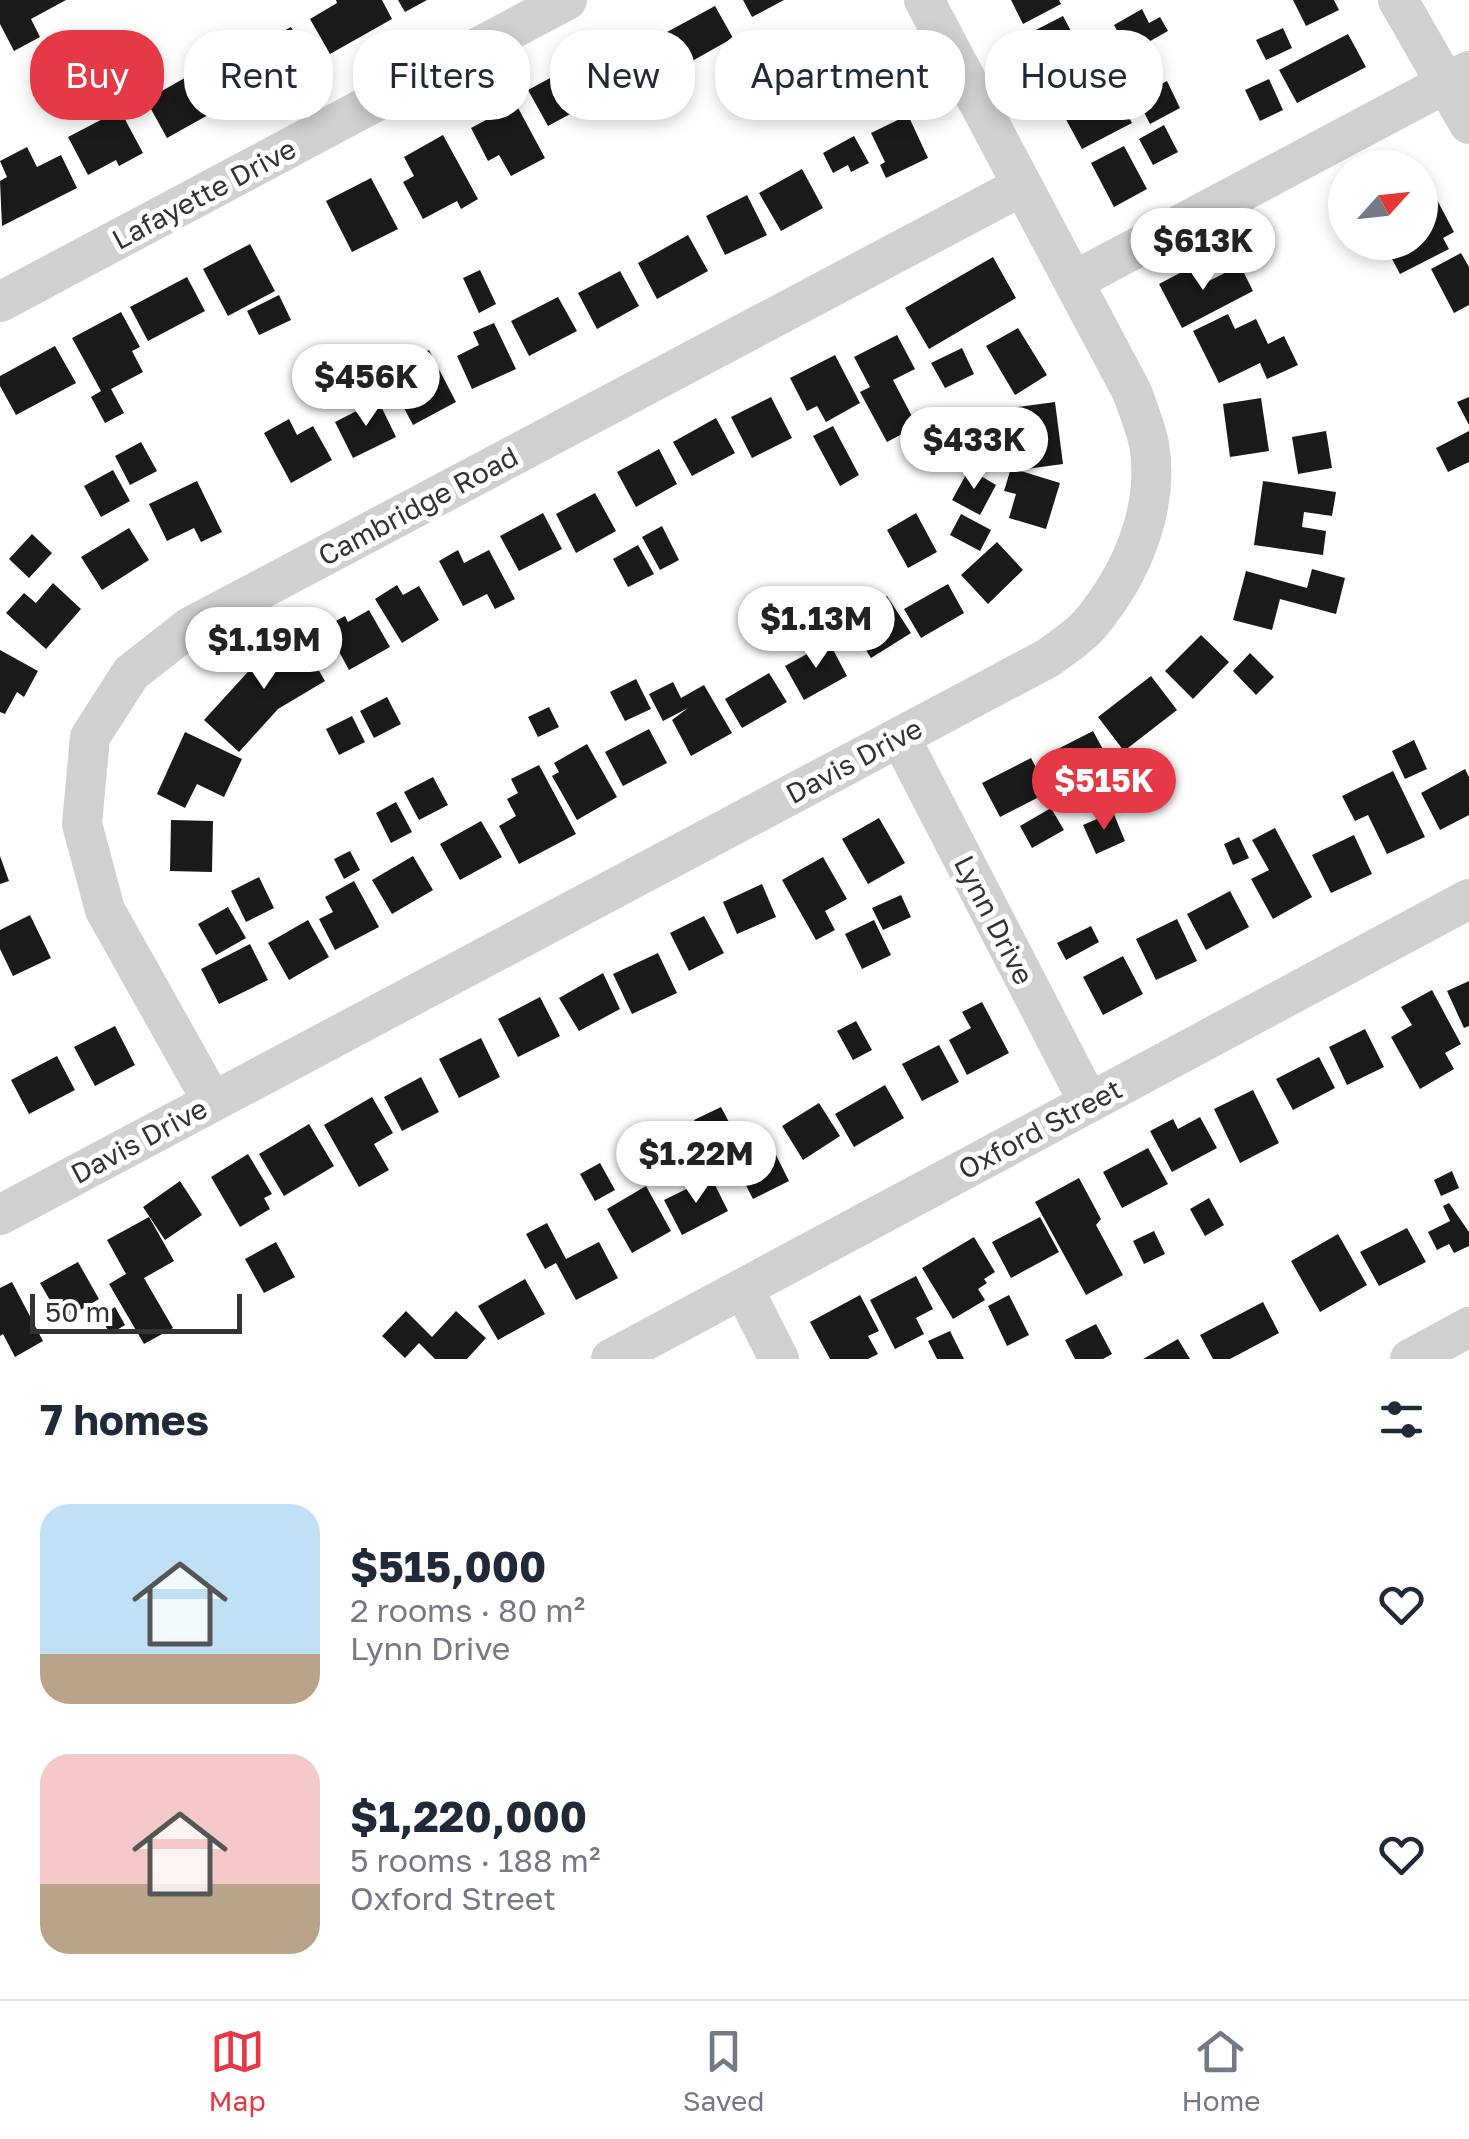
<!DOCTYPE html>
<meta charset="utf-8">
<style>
body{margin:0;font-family:"Golos Text",sans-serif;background:#f2f2f3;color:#1f2937;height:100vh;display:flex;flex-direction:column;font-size:38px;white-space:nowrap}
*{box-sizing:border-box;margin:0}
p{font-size:32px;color:#747a83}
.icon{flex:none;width:55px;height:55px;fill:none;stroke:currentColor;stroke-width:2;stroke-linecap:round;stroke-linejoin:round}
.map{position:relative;height:1359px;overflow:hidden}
.panel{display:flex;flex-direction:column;background:#fff;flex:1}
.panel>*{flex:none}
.banner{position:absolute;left:30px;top:30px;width:1410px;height:90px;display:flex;gap:20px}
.needle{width:65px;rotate:63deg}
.tools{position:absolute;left:1328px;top:150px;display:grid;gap:20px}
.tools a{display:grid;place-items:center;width:110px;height:110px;border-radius:50%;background:#fff;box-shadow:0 5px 15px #0003;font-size:50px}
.scale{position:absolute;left:30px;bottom:25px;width:212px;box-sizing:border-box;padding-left:10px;border:5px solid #333;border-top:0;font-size:28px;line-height:35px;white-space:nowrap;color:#333;-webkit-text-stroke:8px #fff;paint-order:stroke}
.price{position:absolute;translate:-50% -85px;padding:0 22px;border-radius:35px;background:#fff;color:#222;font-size:32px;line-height:65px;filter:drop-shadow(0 2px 5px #0008)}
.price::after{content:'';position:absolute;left:50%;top:60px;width:30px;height:22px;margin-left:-15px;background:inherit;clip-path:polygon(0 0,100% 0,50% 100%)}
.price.selected{background:#e63946;color:#fff}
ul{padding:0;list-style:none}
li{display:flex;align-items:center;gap:30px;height:250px;padding:0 40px}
li span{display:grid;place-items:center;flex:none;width:280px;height:200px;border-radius:30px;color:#555}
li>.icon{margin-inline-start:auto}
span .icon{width:120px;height:120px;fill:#fffc;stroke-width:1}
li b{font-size:42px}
h2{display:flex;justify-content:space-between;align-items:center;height:120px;padding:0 40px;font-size:42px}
.chip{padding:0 35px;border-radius:40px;background:#fff;box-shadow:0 5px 15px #0003;font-size:35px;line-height:90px}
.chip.selected{background:#e63946;color:#fff}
.tabs{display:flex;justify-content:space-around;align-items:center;height:140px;border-top:2px solid #e0e1e3;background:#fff;font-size:28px;color:#747a83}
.tabs a{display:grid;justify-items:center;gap:5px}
.tabs .selected{color:#e63946}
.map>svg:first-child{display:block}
.building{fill:#1a1a1a}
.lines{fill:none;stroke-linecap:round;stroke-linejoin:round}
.minor{stroke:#d0d0d0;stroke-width:40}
.labels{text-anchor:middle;stroke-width:10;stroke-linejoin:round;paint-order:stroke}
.street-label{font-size:28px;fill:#333;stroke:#fff}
</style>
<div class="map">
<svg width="1469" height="1359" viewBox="0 0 1469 1359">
<rect width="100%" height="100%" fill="#fff"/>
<path class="building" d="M0,0H66L31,19L40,37L14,51L0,24Z
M336,0H382L392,19L330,54L310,19L337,3Z
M398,0H427L405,12Z
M743,0H784L752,17Z
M1011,0H1059L1061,4L1023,24Z
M1293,0H1334L1339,10L1306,26Z
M715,6L733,38L685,65L667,32Z
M1142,9L1149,23L1160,17L1168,31L1129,53L1114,25Z
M1063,16L1087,61L1052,80L1028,34Z
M291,27L311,63L245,98L225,62Z
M1283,28L1292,48L1266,60L1256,40Z
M644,34L671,90L635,108L624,87L604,97L588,61Z
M1348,34L1366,67L1297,103L1279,70Z
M875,47L902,100L868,118L840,65Z
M576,64L596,100L548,126L528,90Z
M204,67L226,105L167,138L146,100Z
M1105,74L1132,123L1082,149L1056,101Z
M1269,79L1283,110L1260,121L1245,90Z
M1167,81L1180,108L1150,124L1136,97Z
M516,104L545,158L511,176L499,155L488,161L471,128Z
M120,110L143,153L119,166L116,160L88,175L68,137Z
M908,115L928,158L886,178L880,165L885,162L871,133Z
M1164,125L1178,152L1153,165L1139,139Z
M443,135L478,199L461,209L457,201L423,219L403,182L414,176L404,157Z
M854,136L869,163L851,172L848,165L833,173L823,153Z
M1124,146L1147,189L1114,207L1091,163Z
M27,147L37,167L61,155L77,188L2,226L0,181L7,177L0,161Z
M802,169L823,208L781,231L759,193Z
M371,178L398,229L352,252L326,201Z
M747,195L767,235L725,255L706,216Z
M1435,196L1454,232L1443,238L1449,249L1400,274L1383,242H1420V203Z
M688,235L708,271L657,299L638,263Z
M250,244L275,291L228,316L203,269Z
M1461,253L1469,267V305L1454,313L1431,269Z
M993,257L1016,298L929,349L905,308Z
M1195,265L1205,283L1240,265L1253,291L1182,328L1159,284Z
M480,270L496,304L479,313L463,278Z
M620,271L639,306L597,329L578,293Z
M187,277L205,311L148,341L130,307Z
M279,295L291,320L259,335L247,311Z
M558,297L577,331L529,356L511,321Z
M121,312L140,347L132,351L143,372L111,389L124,413L105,423L91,397L101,391L72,338Z
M1228,314L1235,329L1256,319L1268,344L1284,336L1298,365L1267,379L1260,363L1219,383L1193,331Z
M494,323L516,369L472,389L457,356L479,345L473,332Z
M1018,328L1047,375L1015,395L986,346Z
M897,335L915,369L893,380L917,426L887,442L860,392L870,387L854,357Z
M55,346L76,383L16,415L0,386V376Z
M962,348L974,374L945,388L931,363Z
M429,350L456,402L413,425L386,374Z
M835,355L860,403L826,422L817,406L807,411L790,378Z
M771,397L792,438L752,458L731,417Z
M1469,397V425L1457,402Z
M1261,398L1269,451L1230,457L1223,404Z
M378,400L396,437L353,458L335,422Z
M1055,402L1063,464L1026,469L1024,455L1016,456L1010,408Z
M716,418L735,453L692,476L673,442Z
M289,419L297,435L313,426L332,460L291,483L264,433Z
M833,426L859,475L840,486L813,436Z
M1326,431L1332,468L1298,474L1292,437Z
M1469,431V462L1448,472L1436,448Z
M141,442L157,471L130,485L115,456Z
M659,449L677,484L636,507L617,472Z
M1011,468L1060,483L1046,529L1009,518L1016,494L1004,491Z
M969,469L996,485L980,515L952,500Z
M113,470L130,501L101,517L84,486Z
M197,481L222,532L201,542L194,528L167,541L149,504Z
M1263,481L1336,492L1332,516L1304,512L1302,527L1326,531L1323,555L1254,545Z
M595,493L616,531L576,553L556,514Z
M543,513L562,549L519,571L500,536Z
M916,513L937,552L908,568L887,530Z
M961,514L991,530L980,551L950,535Z
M662,526L679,560L660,570L642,537Z
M129,528L149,560L102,590L81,557Z
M32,534L52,553L29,578L9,559Z
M997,542L1023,570L988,604L961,575Z
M638,545L654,574L628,587L613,559Z
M458,550L464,563L489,550L515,599L495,609L487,594L463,606L439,561Z
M1312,569L1345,578L1336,614L1280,599L1272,630L1233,620L1246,571L1307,588Z
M53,583L81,609L46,649L6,613L24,593L36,603Z
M948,584L964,613L921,638L904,609Z
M397,585L403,595L419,586L439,620L402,643L375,599Z
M814,593L827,620L805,631L791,604Z
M887,596L911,633L871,658L848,622Z
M369,610L390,647L349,670L329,633L335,629L332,623L345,616L348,622Z
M1201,635L1229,662L1193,699L1165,671Z
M273,637L283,653L302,642L325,681L278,709L239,752L204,720L257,662L250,651Z
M829,642L847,676L804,700L785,666Z
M0,650L38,671L24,697L17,692L5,714L0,712Z
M1250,653L1274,677L1256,695L1233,671Z
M769,673L787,702L742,728L725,699Z
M1151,676L1177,710L1124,751L1098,717Z
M636,679L651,709L625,721L610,692Z
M673,682L681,698L704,685L732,733L691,756L672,720L688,708L663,721L649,694Z
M387,697L401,724L374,738L360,711Z
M549,707L559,727L538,737L528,717Z
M352,716L365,742L339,755L326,729Z
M649,729L667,763L623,786L605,752Z
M1093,731L1112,766L1067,789L1048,754Z
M185,732L242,759L224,797L197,784L185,808L157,794Z
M1414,740L1427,769L1405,779L1392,751Z
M587,744L617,797L577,820L552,776L559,772L554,763Z
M1031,758L1049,792L1000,817L982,783Z
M539,765L576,834L519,864L499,826L516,816L507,799L518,793L511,779Z
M1465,769L1469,777V815L1440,830L1421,793Z
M1393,771L1425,837L1387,854L1368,815L1355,821L1342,796Z
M433,777L448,805L419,820L404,792Z
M396,802L412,832L391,843L376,813Z
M1051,808L1064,830L1032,848L1020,826Z
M1113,812L1125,841L1096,854L1083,825Z
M879,818L905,863L868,884L842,839Z
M171,820L213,821L212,872L170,871Z
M481,821L502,857L460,880L440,844Z
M1275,828L1312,897L1273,919L1251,879L1269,870L1252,840Z
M1354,835L1372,874L1331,893L1312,855Z
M1239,837L1249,858L1233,865L1224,844Z
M350,851L360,870L344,879L334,859Z
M0,856L9,881L0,884Z
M413,856L433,890L392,914L372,880Z
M823,857L847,899L825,911L835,930L816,940L782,880Z
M259,877L274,908L246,922L231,891Z
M354,881L379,927L335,950L319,919L333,912L325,897Z
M762,884L776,917L737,934L723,902Z
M1230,891L1249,927L1206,950L1187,914Z
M901,895L911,917L883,930L872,908Z
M228,907L246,938L216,955L198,924Z
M30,915L51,958L13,976L0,949V930Z
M704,916L724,953L689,971L670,933Z
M1177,919L1197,961L1156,980L1136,939Z
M308,920L329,957L289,980L268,943Z
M874,920L891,955L862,969L845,934Z
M1091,926L1099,942L1066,960L1057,943Z
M250,944L268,980L219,1004L201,969Z
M658,953L677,993L632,1014L613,974Z
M1123,956L1143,994L1103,1015L1083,977Z
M603,973L620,1009L579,1031L559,998Z
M1469,981V1026L1464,1028L1447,991Z
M1432,990L1461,1044L1445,1053L1454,1069L1420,1089L1391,1037L1412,1025L1401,1007Z
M540,997L560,1036L518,1057L498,1019Z
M982,1002L1009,1053L967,1075L949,1040L971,1028L962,1012Z
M856,1021L872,1050L853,1060L837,1031Z
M115,1026L135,1065L95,1086L74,1047Z
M1365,1029L1384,1067L1347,1085L1329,1047Z
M481,1038L500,1077L459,1098L439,1059Z
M939,1045L959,1082L922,1101L902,1064Z
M57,1056L75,1090L29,1114L11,1080Z
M1319,1057L1335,1088L1293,1110L1276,1079Z
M421,1077L439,1112L402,1131L384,1097Z
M885,1085L904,1118L854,1147L835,1114Z
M1253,1090L1279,1143L1240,1163L1214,1109Z
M372,1097L393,1133L374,1144L389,1170L359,1187L324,1125Z
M819,1103L840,1136L803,1160L782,1126Z
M721,1107L740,1143L714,1158L694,1120Z
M1200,1117L1217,1148L1172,1172L1150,1131L1173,1119L1178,1129Z
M309,1124L334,1166L284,1196L259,1154Z
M695,1133L710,1159L692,1169L678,1142Z
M769,1141L789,1181L753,1199L733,1160Z
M1148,1148L1168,1184L1122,1208L1103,1172Z
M248,1154L272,1194L264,1198L270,1209L240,1227L211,1177Z
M600,1163L615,1190L595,1201L580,1174Z
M1452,1171L1459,1188L1441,1196L1434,1180Z
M711,1177L728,1211L682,1235L664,1200Z
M1079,1178L1101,1219L1096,1225L1123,1275L1086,1295L1035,1202Z
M180,1181L202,1215L165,1240L143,1207Z
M646,1186L671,1231L632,1253L607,1209Z
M1209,1198L1224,1225L1205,1236L1190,1209Z
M1449,1203L1469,1232V1246L1454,1253L1449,1244L1437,1250L1428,1232L1450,1221L1443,1206Z
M149,1217L174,1261L144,1278L173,1328L144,1344L109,1284L126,1274L107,1240Z
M1040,1217L1059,1252L1011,1278L992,1242Z
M547,1223L566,1259L599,1242L618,1278L576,1300L556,1263L545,1269L526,1234Z
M1407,1228L1426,1262L1379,1286L1360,1252Z
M1154,1231L1165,1254L1144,1264L1133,1241Z
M1338,1234L1367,1285L1320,1312L1291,1261Z
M974,1237L995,1272L984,1279L987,1283L978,1289L985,1300L953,1319L922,1268Z
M276,1242L295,1277L264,1293L245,1259Z
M78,1262L99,1299L62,1321L40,1283Z
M916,1276L933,1309L916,1318L924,1334L895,1349L870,1300Z
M525,1279L545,1314L498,1340L478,1306Z
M12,1282L43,1341L15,1357L3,1334L0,1336V1288Z
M860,1295L879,1331L868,1336L878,1354L868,1359H830L810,1322Z
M1009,1295L1029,1335L1007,1346L988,1306Z
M1263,1302L1279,1333L1230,1359H1213L1200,1335Z
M115,1307L125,1325L110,1334L100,1316Z
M406,1311L432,1337L456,1311L486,1338L467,1359H435L419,1343L405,1358L382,1336Z
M1096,1324L1112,1354L1103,1359H1075L1065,1340Z
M950,1331L964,1359H937L928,1341Z
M1178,1339L1190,1359H1143Z"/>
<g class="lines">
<path class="minor" d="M1398,0L1469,124
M1074,281L1469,71
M0,302L567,0
M900,737L1089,1103
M212,1101L105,910L82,824L90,737L131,673L190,627L1022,186
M0,1215L1048,658C1061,648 1079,637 1090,624C1131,575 1160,509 1149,444C1145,426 1138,408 1132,392L924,0
M743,1288L779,1359
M611,1359L1469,899
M1410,1359L1469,1327"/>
</g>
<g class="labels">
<g class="street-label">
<text transform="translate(204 194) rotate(-28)" y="10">Lafayette Drive</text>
<text transform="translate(418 506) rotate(-28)" y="10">Cambridge Road</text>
<text transform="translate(854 761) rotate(-28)" y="10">Davis Drive</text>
<text transform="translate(994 920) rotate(63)" y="10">Lynn Drive</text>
<text transform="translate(1040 1129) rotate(-28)" y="10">Oxford Street</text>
<text transform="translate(139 1141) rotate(-28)" y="10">Davis Drive</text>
</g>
</g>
</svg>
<div class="tools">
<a><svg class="needle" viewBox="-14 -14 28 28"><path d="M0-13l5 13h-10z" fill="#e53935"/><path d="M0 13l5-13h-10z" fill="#747a83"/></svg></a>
</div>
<div class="scale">50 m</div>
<b class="price" style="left:1203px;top:293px">$613K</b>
<b class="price" style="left:366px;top:429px">$456K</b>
<b class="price" style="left:974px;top:492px">$433K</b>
<b class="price" style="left:816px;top:671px">$1.13M</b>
<b class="price" style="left:264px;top:692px">$1.19M</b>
<b class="price selected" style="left:1104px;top:833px">$515K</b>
<b class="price" style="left:696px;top:1206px">$1.22M</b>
<div class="banner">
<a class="chip selected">Buy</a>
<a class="chip">Rent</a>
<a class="chip">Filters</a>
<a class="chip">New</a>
<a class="chip">Apartment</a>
<a class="chip">House</a>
</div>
</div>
<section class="panel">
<h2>7 homes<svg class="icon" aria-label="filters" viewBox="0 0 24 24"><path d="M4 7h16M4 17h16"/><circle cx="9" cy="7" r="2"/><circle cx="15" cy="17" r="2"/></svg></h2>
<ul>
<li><span style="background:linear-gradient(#bfe0f5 75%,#b9a48a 0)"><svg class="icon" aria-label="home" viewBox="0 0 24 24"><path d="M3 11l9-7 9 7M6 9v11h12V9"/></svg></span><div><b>$515,000</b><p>2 rooms · 80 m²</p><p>Lynn Drive</p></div><svg class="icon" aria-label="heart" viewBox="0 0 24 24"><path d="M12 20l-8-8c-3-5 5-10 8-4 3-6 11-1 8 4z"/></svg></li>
<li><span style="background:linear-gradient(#f6c9c9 65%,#b9a48a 0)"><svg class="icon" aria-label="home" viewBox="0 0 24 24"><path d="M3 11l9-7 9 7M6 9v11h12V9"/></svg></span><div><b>$1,220,000</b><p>5 rooms · 188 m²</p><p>Oxford Street</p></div><svg class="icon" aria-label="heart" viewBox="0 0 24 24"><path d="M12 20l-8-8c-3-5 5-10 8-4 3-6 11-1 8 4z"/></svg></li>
</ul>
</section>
<nav class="tabs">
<a class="selected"><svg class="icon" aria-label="map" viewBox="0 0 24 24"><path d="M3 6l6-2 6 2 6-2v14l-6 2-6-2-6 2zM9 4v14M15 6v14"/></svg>Map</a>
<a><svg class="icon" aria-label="saved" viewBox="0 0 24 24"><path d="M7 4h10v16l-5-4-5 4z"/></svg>Saved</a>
<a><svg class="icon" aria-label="home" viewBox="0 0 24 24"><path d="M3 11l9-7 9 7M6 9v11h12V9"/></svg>Home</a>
</nav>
